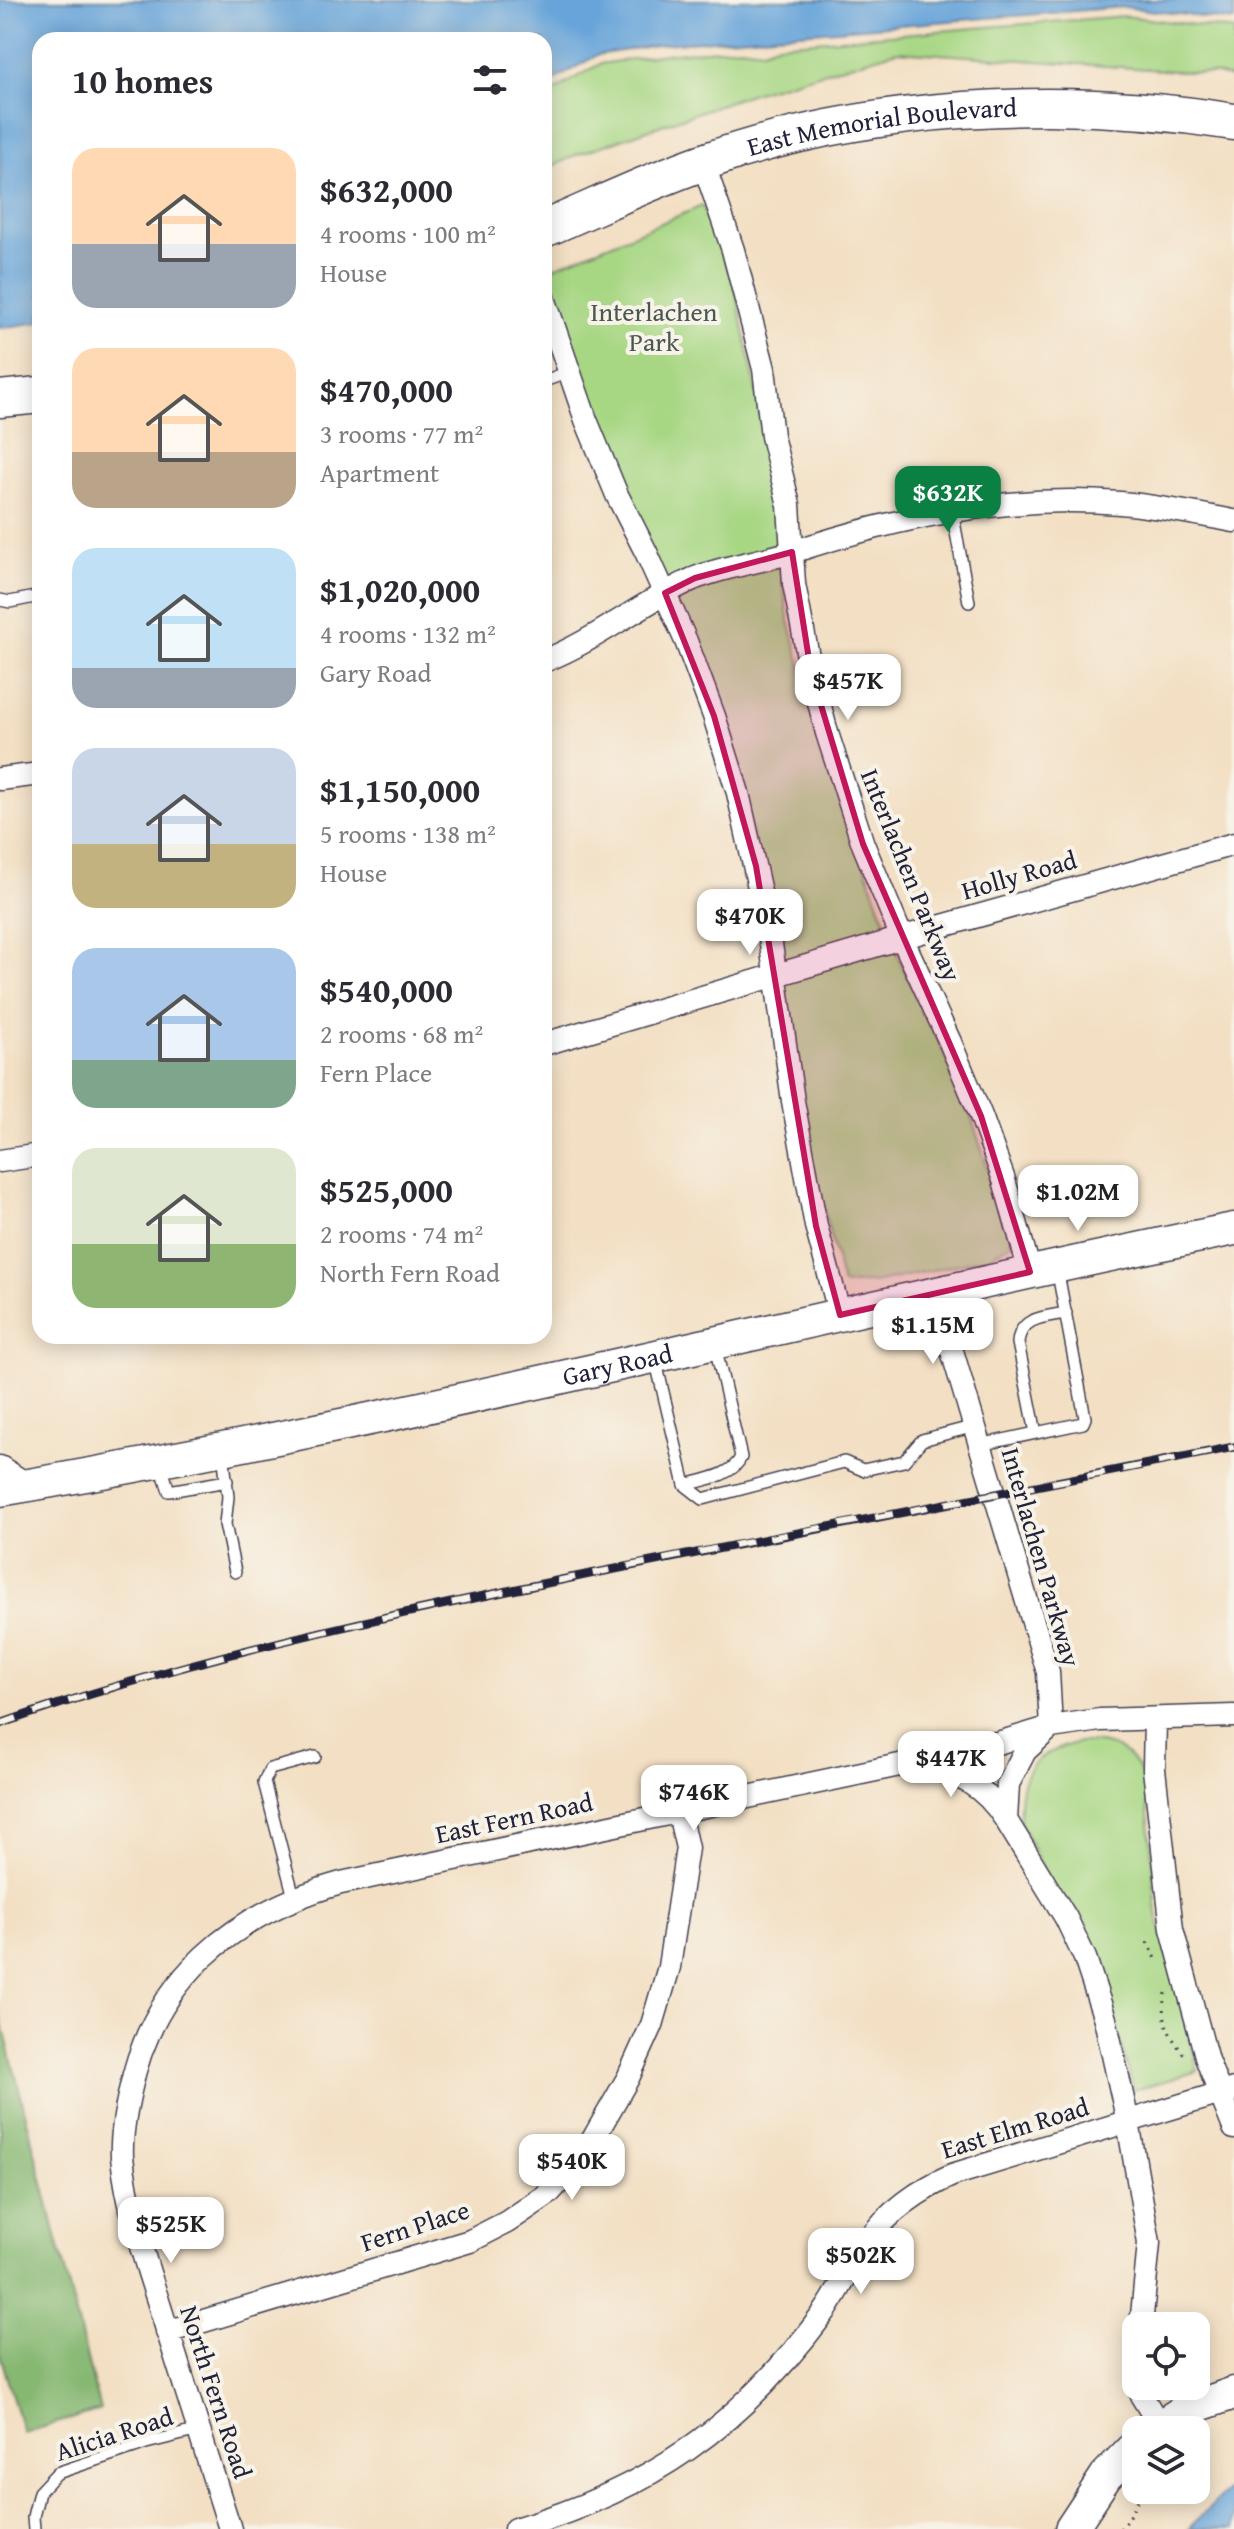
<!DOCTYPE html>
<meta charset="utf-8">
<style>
body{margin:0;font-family:"Gentium Book Plus",serif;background:#f2f2f3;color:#2b2b33;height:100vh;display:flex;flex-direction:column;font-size:30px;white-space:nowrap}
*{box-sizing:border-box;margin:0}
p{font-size:26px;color:#7c7c81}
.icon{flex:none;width:44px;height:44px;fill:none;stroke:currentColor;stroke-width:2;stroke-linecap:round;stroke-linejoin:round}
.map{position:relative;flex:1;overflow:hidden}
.drawer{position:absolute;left:32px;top:32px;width:520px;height:1312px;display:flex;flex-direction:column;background:#fff;border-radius:24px;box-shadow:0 4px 20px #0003}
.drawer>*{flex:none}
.buttons{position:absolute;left:1122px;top:2312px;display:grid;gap:16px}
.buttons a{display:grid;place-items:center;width:88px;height:88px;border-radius:16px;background:#fff;box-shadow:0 4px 20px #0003;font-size:40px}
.price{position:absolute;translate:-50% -68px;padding:0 18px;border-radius:16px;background:#fff;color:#222;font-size:26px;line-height:52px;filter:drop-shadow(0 2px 4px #0008)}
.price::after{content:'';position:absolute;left:50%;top:48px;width:24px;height:18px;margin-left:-12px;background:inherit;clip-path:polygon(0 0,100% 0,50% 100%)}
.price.on{background:#0b8043;color:#fff}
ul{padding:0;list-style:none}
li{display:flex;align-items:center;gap:24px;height:200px;padding:0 40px}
li span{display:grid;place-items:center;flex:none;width:224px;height:160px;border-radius:24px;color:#555}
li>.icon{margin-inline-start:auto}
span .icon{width:96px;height:96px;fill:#fffc;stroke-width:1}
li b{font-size:34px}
h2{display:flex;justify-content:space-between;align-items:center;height:96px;padding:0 40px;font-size:34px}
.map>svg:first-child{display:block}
.green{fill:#a8d784;stroke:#657c60;stroke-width:2}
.forest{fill:#86b872;stroke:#546d56;stroke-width:2}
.water{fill:#68a4d9;stroke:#45638a;stroke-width:2}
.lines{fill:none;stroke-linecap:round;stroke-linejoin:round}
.lane-casing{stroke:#413e4f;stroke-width:14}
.street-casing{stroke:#413e4f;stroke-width:25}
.secondary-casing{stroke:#413e4f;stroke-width:35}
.primary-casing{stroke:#413e4f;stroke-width:39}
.path{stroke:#413e4f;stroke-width:3;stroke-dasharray:2 6;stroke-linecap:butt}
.lane{stroke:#fff;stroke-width:11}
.street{stroke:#fff;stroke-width:22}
.secondary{stroke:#fff;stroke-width:32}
.primary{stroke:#fff;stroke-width:36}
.rail-casing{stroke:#22223b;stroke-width:9}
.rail{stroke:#f7f3e8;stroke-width:6;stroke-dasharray:18;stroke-linecap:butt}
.marked{fill:#c2185b;fill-opacity:0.2;stroke:#c2185b;stroke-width:6;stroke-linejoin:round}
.labels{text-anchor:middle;stroke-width:8;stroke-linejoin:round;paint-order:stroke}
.street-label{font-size:26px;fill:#22223b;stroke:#f7f3e8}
.park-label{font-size:26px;fill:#4a5851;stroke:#f7f3e8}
</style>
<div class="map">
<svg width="1234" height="2529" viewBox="0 0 1234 2529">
<rect width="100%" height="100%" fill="#f7f3e8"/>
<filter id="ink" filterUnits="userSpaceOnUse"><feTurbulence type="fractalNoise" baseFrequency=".0125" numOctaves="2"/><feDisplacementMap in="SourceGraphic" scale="16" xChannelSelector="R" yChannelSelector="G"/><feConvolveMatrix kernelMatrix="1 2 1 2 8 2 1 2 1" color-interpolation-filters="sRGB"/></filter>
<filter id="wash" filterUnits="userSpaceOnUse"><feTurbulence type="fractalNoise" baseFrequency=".006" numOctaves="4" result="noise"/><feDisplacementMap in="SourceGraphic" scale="32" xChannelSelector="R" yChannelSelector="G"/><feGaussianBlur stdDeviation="1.8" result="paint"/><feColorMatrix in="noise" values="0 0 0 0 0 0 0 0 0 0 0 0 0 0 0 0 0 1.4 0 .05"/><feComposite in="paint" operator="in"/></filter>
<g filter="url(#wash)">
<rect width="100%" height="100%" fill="#f3dfc3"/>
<path class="green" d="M1125,16L1234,30V79L1217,74L897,51L753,93L576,155L544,170V97L600,64L665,54L740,47L763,50L778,44Z
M702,206L735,286L756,390L788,617L825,757L900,961L963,1092L1012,1243L986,1258L879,1282L843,1285L809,1153L745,799L573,364L547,270Z
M1079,1742C1112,1741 1129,1749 1145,1779L1157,1914L1198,2071L1134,2090L1109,2003L1020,1822C1018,1771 1030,1756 1079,1742Z"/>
<path class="forest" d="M0,2013L100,2410L23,2433L0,2354Z"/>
<path class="water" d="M0,0H1234V21L1124,7L663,44L597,55L544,86V40H40V322L0,328Z
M1234,2484V2529H1189L1191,2526Z"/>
</g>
<g filter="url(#ink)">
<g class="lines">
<defs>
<path id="lane" d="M544,381L569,372
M952,511L969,602
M0,600L10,602L40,596
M655,1358L685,1485L703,1499L844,1462L863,1470L904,1461L922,1440L975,1426
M1036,1433L1018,1343C1020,1317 1044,1317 1066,1313
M980,1445L1083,1423L1085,1418L1057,1268
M223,1451L228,1497L225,1524L235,1572
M160,1462L169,1491L227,1481
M685,1485C703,1480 733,1476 741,1457L715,1346
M294,1897L264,1782L270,1769L315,1757
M34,2529L33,2517L39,2492L57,2473L146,2443L199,2430"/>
<path id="street" d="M703,162L733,250L764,369L772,436L789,505L794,584L811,672L827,733L863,844L902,938L950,1042L981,1116L1004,1180L1030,1272
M544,298L586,420L617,495L646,552L686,641L714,716L738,793L770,937L793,1101L816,1226L840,1315
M544,661C597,640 642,602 693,579C724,566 760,562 792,552C898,517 1008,494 1120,503C1158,506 1196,514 1234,521
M0,779L40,774
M544,1044L935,928L1234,844
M0,1161L40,1155
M935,1294L1048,1672L1051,1727L1025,1751L1008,1784L1006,1820L1066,1918L1085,1958L1105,2019L1128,2122L1149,2243L1141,2326
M0,1467L28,1485
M1155,1719L1154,1769L1172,1929L1207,2060L1234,2128
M918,1765C958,1773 983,1784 1006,1820
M167,2332L470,2241L507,2222L548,2194L584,2155L628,2078L652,2025L669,1967L687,1848L679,1813
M1140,2386L1141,2395L1160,2426
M230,2529C206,2454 182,2379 159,2304C144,2257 127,2207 122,2157C121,2136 125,2113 130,2091C153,1979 234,1913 341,1883L909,1763L1001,1742L1051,1727L1100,1720L1234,1716
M515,2529C649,2490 739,2427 823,2314C839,2292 851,2265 867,2242C887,2212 921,2189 952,2175L1234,2089"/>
<g id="secondary">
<path id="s1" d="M0,1490C415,1420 822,1313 1234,1229"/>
<path d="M1154,2430L1185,2410L1234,2393"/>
<path d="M1071,2529L1106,2476L1136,2445"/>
</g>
<g id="primary">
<path id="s2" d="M544,229C596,207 647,182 701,163C865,104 1062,94 1234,122"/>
<path d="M0,399L40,395"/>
</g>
</defs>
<use href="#lane" class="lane-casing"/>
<use href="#street" class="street-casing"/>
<use href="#secondary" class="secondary-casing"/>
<use href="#primary" class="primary-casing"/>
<path class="path" d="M1147,1942L1158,1962
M1166,1993C1161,2022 1167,2031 1184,2055
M1120,2529L1128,2520L1143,2490"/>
<use href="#lane" class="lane"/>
<use href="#street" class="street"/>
<use href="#secondary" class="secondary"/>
<use href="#primary" class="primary"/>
<defs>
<path id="rail" d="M0,1724C185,1659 375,1618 566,1579C788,1533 1011,1492 1234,1447"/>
</defs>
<use href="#rail" class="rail-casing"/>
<use href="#rail" class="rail"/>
</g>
</g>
<path class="marked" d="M792,552L811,672L863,844L981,1116L1030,1272L840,1315L816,1226L756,866L714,716L665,593L695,578Z"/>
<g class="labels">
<g class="street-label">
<text dy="9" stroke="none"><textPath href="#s2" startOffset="356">East Memorial Boulevard</textPath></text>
<text transform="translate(911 875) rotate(68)" y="9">Interlachen Parkway</text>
<text transform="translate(1019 875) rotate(-16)" y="9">Holly Road</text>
<text dy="9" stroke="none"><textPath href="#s1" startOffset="630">Gary Road</textPath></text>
<text transform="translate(1041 1557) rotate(74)" y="9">Interlachen Parkway</text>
<text transform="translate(514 1818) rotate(-12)" y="9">East Fern Road</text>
<text transform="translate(1015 2128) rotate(-17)" y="9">East Elm Road</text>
<text transform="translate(415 2226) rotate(-18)" y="9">Fern Place</text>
<text transform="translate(216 2392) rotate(72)" y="9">North Fern Road</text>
<text transform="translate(114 2434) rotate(-18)" y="9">Alicia Road</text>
</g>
<g class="park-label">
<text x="654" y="321">Interlachen<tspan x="654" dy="30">Park</tspan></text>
</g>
</g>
</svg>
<div class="buttons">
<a><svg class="icon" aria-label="locate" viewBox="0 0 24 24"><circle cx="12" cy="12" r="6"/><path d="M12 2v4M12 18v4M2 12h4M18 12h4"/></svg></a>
<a><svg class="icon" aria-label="layers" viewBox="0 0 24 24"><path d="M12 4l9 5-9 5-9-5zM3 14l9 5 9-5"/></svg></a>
</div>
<b class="price on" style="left:948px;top:534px">$632K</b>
<b class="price" style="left:848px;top:722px">$457K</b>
<b class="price" style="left:750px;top:957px">$470K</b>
<b class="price" style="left:1078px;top:1233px">$1.02M</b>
<b class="price" style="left:933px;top:1366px">$1.15M</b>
<b class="price" style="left:951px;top:1799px">$447K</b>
<b class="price" style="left:694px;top:1833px">$746K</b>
<b class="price" style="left:572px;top:2202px">$540K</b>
<b class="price" style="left:171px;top:2265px">$525K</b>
<b class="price" style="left:861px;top:2296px">$502K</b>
<section class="drawer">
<h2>10 homes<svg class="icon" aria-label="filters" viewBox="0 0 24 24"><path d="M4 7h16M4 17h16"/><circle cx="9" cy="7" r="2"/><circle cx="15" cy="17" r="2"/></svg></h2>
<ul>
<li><span style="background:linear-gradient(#ffd9b3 60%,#9aa5b1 0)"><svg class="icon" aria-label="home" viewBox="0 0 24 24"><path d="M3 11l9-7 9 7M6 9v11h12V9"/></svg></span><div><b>$632,000</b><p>4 rooms · 100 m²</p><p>House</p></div></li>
<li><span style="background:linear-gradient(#ffd9b3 65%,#b9a48a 0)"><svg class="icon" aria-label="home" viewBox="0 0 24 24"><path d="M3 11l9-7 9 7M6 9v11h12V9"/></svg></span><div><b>$470,000</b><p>3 rooms · 77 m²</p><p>Apartment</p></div></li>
<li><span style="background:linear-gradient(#bfe0f5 75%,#9aa5b1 0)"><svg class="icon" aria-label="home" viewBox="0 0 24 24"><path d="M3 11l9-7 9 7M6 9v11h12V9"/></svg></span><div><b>$1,020,000</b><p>4 rooms · 132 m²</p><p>Gary Road</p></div></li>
<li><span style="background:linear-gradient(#c9d6e8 60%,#c2b280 0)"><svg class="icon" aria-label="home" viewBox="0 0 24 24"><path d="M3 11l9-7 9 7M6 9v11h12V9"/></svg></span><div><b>$1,150,000</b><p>5 rooms · 138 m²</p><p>House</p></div></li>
<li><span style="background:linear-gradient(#a9c7e8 70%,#7fa58c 0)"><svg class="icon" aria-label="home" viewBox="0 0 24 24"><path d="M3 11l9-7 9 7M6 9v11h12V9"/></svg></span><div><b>$540,000</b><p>2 rooms · 68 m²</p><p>Fern Place</p></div></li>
<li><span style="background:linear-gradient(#dfe7d0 60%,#8fb573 0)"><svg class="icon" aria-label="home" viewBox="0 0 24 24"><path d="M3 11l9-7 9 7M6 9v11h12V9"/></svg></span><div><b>$525,000</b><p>2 rooms · 74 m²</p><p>North Fern Road</p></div></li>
</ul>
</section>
</div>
